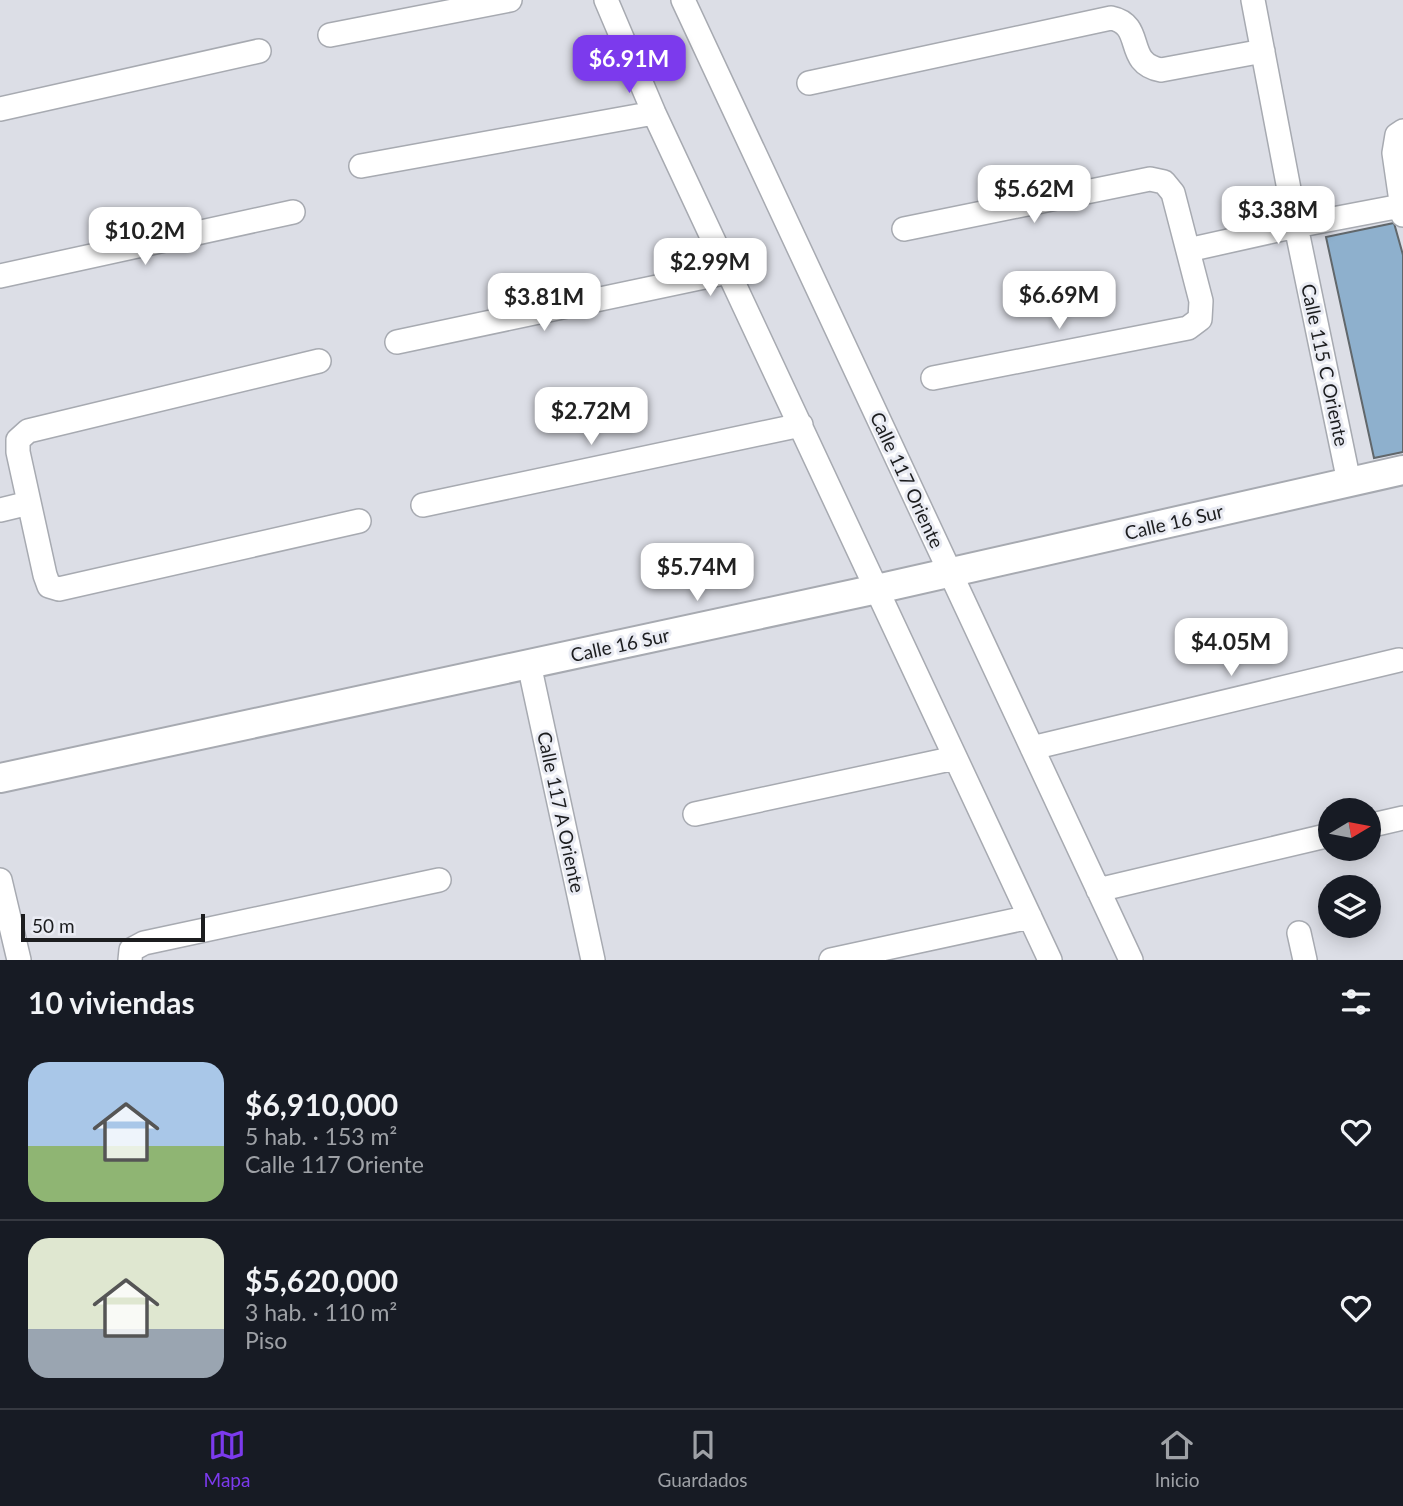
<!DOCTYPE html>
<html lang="es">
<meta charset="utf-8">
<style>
body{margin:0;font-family:Lato,sans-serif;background:#20242c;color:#f1f3f6;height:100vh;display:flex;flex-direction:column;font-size:26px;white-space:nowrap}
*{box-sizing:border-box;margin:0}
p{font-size:23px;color:#9ea1a6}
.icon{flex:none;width:38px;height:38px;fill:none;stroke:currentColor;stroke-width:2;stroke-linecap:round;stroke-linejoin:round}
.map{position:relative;height:960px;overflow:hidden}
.sheet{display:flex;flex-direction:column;background:#171b24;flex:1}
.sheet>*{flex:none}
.needle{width:46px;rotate:80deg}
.buttons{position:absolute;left:1318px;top:798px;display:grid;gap:14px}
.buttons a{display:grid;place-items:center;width:63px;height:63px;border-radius:50%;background:#171b24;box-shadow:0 4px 18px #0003;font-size:35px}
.scale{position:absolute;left:21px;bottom:18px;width:184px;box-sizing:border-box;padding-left:7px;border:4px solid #1c1d1f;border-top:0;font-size:19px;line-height:24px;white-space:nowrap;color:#1c1d1f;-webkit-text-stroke:5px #e9ebf3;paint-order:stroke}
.price{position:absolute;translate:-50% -60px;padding:0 16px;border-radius:14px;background:#fff;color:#222;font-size:23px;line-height:46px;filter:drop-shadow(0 2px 4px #0008)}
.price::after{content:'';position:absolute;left:50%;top:42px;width:21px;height:16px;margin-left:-10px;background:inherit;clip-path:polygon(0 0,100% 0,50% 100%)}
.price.active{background:#7c3aed;color:#fff}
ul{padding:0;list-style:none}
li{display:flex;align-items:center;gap:21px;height:175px;padding:0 28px}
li+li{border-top:2px solid #363941}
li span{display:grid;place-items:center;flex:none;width:196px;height:140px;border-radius:21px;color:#555}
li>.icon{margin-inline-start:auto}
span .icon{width:84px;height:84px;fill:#fffc;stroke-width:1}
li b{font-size:30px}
h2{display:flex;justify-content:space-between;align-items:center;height:84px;padding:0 28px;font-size:30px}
.tab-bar{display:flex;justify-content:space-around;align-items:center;height:98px;border-top:2px solid #363941;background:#171b24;font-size:19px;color:#9ea1a6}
.tab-bar a{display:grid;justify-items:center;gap:4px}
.tab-bar .active{color:#7c3aed}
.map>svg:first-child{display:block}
.building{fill:#8eb0cd;stroke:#61676b;stroke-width:2}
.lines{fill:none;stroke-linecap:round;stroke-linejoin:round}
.minor-casing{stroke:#a7aab1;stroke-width:26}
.tertiary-casing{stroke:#a7aab1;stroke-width:32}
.minor{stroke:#fff;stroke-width:23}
.tertiary{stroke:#fff;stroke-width:28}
.labels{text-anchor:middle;stroke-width:6;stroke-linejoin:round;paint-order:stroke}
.street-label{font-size:19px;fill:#1c1d1f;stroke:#e9ebf3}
</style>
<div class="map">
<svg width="1403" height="960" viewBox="0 0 1403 960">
<rect width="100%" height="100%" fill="#dcdee6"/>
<path class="building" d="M1394,223L1403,255V452L1374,458L1326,237Z"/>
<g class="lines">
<defs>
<path id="minor" d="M606,0L654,113L1050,960
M683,0L1131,960
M1253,0L1296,226L1349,482
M330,35L510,0
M809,83L1111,18C1146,25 1123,63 1161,70L1263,51
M0,109L259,51
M1403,131L1397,135L1394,153L1403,215
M361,166L654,113
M904,229L1150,179L1164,182L1173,193L1201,301L1200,319L1188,328L933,378
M1188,250L1296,226L1401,206
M0,276L293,212
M397,342L728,272
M319,361L28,431L18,440V452L45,575L49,586L59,589L359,521
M423,505L801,425
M0,510L29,503
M529,664L593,960
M1032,748L1399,660
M695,814L955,758
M1368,826L1403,818
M0,880L19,960
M1098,890L1330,835
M1299,933L1305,960
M130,960L131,950L144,943L439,880
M831,960L1030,917"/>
<path id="tertiary" d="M0,778L877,589L1403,470"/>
</defs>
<use href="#minor" class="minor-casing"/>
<use href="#tertiary" class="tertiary-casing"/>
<use href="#minor" class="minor"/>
<use href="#tertiary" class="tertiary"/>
</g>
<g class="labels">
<g class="street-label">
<text transform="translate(1325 365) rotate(78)" y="7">Calle 115 C Oriente</text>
<text transform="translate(907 480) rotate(65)" y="7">Calle 117 Oriente</text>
<text transform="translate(1174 522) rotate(-13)" y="7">Calle 16 Sur</text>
<text transform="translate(620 645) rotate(-12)" y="7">Calle 16 Sur</text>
<text transform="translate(561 812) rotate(78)" y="7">Calle 117 A Oriente</text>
</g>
</g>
</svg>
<div class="buttons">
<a><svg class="needle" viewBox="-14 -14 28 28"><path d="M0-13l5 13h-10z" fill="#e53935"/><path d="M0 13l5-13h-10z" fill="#9ea1a6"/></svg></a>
<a><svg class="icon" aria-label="layers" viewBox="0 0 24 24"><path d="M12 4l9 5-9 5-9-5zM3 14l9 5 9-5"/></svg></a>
</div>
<div class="scale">50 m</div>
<b class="price active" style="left:629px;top:95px">$6.91M</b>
<b class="price" style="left:1034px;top:225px">$5.62M</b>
<b class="price" style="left:1278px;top:246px">$3.38M</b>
<b class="price" style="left:145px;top:267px">$10.2M</b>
<b class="price" style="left:710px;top:298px">$2.99M</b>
<b class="price" style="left:1059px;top:331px">$6.69M</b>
<b class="price" style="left:544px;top:333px">$3.81M</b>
<b class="price" style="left:591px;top:447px">$2.72M</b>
<b class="price" style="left:697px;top:603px">$5.74M</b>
<b class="price" style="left:1231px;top:678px">$4.05M</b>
</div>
<section class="sheet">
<h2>10 viviendas<svg class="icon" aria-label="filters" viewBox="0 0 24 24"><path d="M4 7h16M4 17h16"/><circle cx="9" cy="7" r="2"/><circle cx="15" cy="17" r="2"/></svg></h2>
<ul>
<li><span style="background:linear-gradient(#a9c7e8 60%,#8fb573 0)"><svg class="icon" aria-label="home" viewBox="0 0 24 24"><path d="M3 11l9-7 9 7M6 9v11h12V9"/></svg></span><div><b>$6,910,000</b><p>5 hab. · 153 m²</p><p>Calle 117 Oriente</p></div><svg class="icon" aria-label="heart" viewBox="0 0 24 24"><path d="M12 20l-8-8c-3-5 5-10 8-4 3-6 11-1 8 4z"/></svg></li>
<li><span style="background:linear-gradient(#dfe7d0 65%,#9aa5b1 0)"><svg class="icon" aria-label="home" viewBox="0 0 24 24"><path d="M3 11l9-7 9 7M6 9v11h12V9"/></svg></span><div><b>$5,620,000</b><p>3 hab. · 110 m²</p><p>Piso</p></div><svg class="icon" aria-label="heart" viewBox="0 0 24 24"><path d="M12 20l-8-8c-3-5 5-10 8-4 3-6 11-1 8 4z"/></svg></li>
</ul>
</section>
<nav class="tab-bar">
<a class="active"><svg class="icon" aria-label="map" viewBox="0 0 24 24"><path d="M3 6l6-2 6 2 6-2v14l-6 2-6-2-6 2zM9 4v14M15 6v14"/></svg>Mapa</a>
<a><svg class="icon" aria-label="saved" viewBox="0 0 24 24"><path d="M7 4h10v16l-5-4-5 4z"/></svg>Guardados</a>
<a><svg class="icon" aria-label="home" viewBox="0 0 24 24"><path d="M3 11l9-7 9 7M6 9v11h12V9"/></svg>Inicio</a>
</nav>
